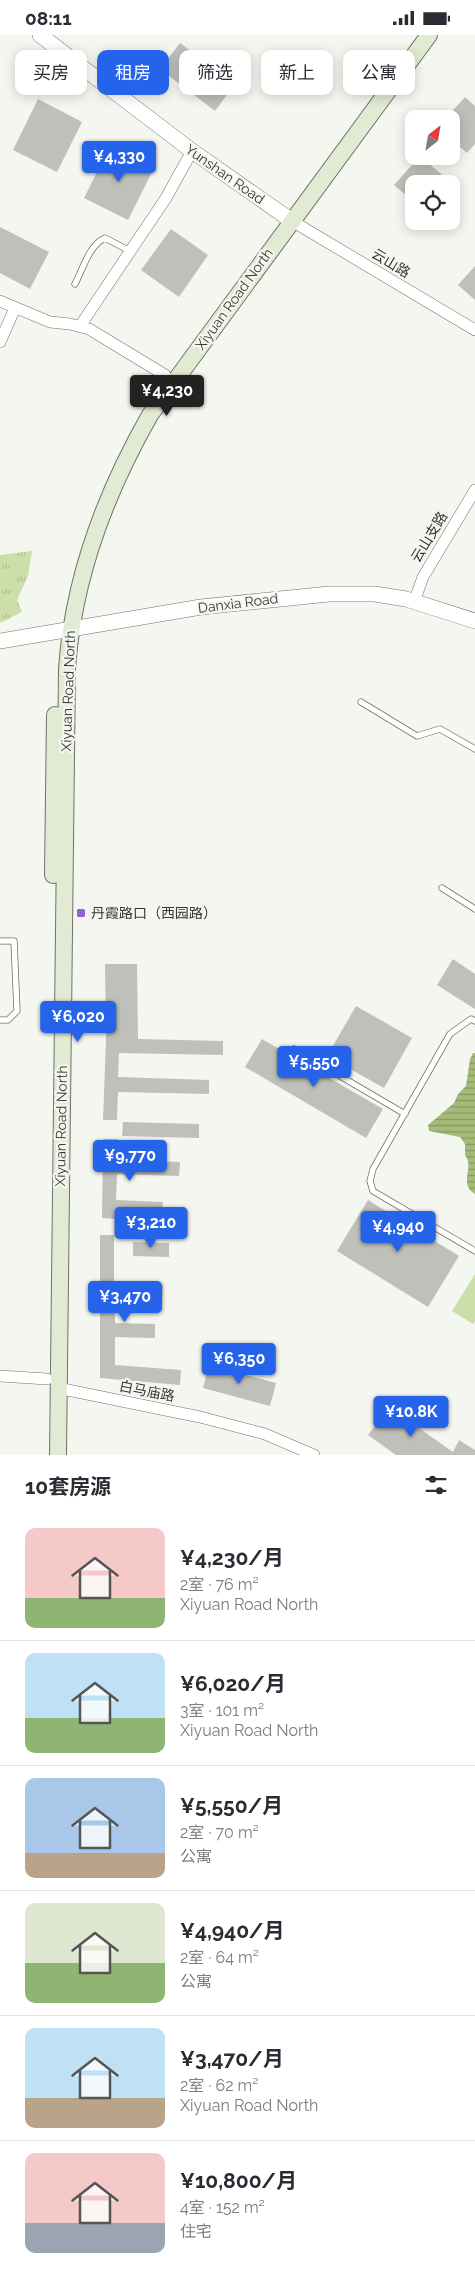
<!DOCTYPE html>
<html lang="zh">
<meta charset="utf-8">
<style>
body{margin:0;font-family:Raleway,"Noto Sans SC",sans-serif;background:#f7f7f7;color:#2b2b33;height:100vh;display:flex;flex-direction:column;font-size:19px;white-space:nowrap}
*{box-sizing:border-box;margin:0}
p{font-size:16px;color:#7c7c81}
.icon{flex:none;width:28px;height:28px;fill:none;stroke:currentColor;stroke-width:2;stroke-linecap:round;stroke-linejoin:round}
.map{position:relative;height:1420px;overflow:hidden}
.panel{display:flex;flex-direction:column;background:#fff;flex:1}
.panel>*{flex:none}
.top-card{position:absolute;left:15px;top:15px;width:445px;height:45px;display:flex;gap:10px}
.needle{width:32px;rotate:31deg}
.buttons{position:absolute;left:405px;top:75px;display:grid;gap:10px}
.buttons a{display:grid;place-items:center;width:55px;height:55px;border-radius:10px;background:#fff;box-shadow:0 2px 12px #0003;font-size:25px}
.price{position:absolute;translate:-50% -42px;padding:0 11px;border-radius:5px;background:#2563eb;color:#fff;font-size:16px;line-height:32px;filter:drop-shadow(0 1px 2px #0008)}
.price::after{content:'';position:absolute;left:50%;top:30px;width:15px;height:11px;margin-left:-8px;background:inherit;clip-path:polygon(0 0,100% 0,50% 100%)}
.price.on{background:#222;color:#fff}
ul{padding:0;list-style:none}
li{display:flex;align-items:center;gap:15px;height:125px;padding:0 25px}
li+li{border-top:1px solid #e1e1e2}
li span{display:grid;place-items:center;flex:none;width:140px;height:100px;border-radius:10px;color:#555}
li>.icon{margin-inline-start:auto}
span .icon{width:60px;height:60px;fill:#fffc;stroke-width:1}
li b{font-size:21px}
h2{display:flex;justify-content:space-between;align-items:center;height:60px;padding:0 25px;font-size:21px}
.chip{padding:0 18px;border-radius:10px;background:#fff;box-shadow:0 2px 12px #0003;font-size:18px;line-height:45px}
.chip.on{background:#2563eb;color:#fff}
.status{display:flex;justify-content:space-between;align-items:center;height:35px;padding:0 25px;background:#fff;direction:ltr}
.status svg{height:14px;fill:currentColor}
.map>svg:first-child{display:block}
.grass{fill:url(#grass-tufts)}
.garden{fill:#ccdea9}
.water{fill:url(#water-rules)}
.building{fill:#bec0b9}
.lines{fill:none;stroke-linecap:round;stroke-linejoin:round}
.service-casing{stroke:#6f726b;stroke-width:7}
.minor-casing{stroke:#6f726b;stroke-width:12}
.tertiary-casing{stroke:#6f726b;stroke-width:16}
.secondary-casing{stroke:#6f726b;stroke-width:18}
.service{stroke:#fff;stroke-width:5.5}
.minor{stroke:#fff;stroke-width:11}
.tertiary{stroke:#fff;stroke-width:15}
.secondary{stroke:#e2ead3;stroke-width:16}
.poi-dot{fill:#965dd5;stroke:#f4f7ef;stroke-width:2}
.labels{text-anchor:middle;stroke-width:4.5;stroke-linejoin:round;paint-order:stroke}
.street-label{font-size:14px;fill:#373835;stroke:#f4f7ef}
.poi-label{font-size:14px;fill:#373835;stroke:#f4f7ef;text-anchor:start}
</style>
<div class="status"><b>08:11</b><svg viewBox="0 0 49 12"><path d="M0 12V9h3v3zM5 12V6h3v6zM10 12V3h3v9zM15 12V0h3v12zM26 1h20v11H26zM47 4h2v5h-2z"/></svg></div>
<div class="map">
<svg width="475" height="1420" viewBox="0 0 475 1420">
<defs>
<pattern id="grass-tufts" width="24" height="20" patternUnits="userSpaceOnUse" patternTransform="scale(1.25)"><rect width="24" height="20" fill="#ccdea9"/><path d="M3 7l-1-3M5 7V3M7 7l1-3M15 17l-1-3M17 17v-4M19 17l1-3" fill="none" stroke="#b0bf92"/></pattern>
<pattern id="water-rules" width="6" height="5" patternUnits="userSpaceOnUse" patternTransform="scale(1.25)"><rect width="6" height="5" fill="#a4ba77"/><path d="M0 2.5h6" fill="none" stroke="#869862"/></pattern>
</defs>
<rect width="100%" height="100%" fill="#f4f7ef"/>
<path class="grass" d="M32,516L28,541L17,565L22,577L0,588V520Z"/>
<path class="garden" d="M475,1239V1286L473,1289L452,1276Z"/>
<path class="water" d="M473,1018H475V1159C458,1149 475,1133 465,1120V1109L460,1102L429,1096L428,1090L454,1068L458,1059L466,1051L470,1024Z"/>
<path class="building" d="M180,8L235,49L215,76L160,34Z
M465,62L475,71V109L467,118L451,104V84H445Z
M38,64L82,87L57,137L13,115Z
M110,111L154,133L128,185L84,163Z
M420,121L453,149H414V167L394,150Z
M0,192L49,217L30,254L0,238Z
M171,194L208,220L179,262L141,235Z
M475,231V265L458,250Z
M453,924L475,939V974L437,950Z
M105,929H137L138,1004L223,1006V1020L119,1018L118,1042L209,1045V1059L118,1057L117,1085H103L106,1005Z
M356,971L412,1003L384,1053L327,1021Z
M262,1004L383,1074L366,1103L245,1032Z
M123,1087L199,1089V1103L122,1101Z
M103,1104H118L117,1125L180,1127L179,1141L117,1139L116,1165L163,1167L162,1181L116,1180V1184L102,1183Z
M368,1165L459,1221L428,1272L337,1216Z
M100,1200H114V1249L163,1250L162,1264L115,1263V1288L155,1289V1303L115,1302V1330L181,1335L180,1350L100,1343Z
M133,1207L169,1208V1222L133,1221Z
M209,1330L276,1348L270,1371L203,1353Z
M389,1372L453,1417L459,1405L475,1415V1420H396L368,1400Z"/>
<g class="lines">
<defs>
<path id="service" d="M75,249C83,234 89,210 105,203L130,216
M361,667L417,701L440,694L475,714
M442,853L475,874
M0,906H14L17,976L8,985H0
M475,986L471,984L450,999L373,1134L370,1146L373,1156L475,1216
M294,1014L405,1079"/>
<path id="minor" d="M292,186L475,295
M0,266L50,287L70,289L89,294L165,340
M80,291L166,163L192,116
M0,307L15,273
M414,567L423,542L475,455
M0,1341L47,1344
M58,1353L200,1382L265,1399L314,1420"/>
<path id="tertiary" d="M40,0L192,116L292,186
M0,606L201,572L329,559H375L406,564L475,586"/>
<path id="secondary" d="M53,840L55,680
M58,1420L67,634C73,543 105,459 150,380L429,0"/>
</defs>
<use href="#service" class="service-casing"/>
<use href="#minor" class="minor-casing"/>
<use href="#tertiary" class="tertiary-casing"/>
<use href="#secondary" class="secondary-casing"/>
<use href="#service" class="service"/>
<use href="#minor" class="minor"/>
<use href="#tertiary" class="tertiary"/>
<use href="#secondary" class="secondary"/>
</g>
<rect class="poi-dot" x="76" y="873" width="10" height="10" rx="2.5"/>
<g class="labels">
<g class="street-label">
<text transform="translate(225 139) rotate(35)" y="5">Yunshan Road</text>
<text transform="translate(391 228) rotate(31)" y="5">云山路</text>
<text transform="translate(234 264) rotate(-54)" y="5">Xiyuan Road North</text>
<text transform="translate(429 502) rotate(-59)" y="5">云山支路</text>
<text transform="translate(238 568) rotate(-7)" y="5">Danxia Road</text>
<text transform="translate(68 656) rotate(-88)" y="5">Xiyuan Road North</text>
<text transform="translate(61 1091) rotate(-89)" y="5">Xiyuan Road North</text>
<text transform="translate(147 1356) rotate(11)" y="5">白马庙路</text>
</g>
<g class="poi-label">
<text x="91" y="883">丹霞路口（西园路）</text>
</g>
</g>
</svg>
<div class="buttons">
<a><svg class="needle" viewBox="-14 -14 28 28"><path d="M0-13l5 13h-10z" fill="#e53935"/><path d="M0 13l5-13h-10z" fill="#7c7c81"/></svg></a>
<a><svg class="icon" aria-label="locate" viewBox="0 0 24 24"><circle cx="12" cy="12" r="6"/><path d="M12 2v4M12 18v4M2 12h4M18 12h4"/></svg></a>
</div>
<b class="price" style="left:119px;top:148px">¥4,330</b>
<b class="price on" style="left:167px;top:382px">¥4,230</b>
<b class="price" style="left:78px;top:1008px">¥6,020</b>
<b class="price" style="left:314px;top:1053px">¥5,550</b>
<b class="price" style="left:130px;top:1147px">¥9,770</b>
<b class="price" style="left:151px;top:1214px">¥3,210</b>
<b class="price" style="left:398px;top:1218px">¥4,940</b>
<b class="price" style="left:125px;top:1288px">¥3,470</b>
<b class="price" style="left:239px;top:1350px">¥6,350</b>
<b class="price" style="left:411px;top:1403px">¥10.8K</b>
<div class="top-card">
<a class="chip">买房</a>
<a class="chip on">租房</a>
<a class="chip">筛选</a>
<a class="chip">新上</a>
<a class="chip">公寓</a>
</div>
</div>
<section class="panel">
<h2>10套房源<svg class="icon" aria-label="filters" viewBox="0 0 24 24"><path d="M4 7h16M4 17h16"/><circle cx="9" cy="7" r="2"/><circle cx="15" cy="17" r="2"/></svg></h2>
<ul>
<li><span style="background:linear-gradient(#f6c9c9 70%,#8fb573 0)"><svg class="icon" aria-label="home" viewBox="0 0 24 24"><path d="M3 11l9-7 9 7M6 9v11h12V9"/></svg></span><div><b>¥4,230/月</b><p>2室 · 76 m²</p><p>Xiyuan Road North</p></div></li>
<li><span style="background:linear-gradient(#bfe0f5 65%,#8fb573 0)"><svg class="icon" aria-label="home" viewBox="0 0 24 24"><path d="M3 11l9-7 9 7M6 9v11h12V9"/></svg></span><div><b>¥6,020/月</b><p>3室 · 101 m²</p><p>Xiyuan Road North</p></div></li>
<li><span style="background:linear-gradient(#a9c7e8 75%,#b9a48a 0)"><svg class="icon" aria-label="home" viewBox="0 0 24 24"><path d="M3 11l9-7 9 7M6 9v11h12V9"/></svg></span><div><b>¥5,550/月</b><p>2室 · 70 m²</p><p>公寓</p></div></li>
<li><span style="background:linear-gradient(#dfe7d0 60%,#8fb573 0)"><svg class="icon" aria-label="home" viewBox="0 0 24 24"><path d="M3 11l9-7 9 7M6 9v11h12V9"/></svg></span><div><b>¥4,940/月</b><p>2室 · 64 m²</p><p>公寓</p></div></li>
<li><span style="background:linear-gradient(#bfe0f5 70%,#b9a48a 0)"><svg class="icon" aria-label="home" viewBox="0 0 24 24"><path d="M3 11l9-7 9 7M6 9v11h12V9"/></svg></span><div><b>¥3,470/月</b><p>2室 · 62 m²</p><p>Xiyuan Road North</p></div></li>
<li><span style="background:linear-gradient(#f6c9c9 70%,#9aa5b1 0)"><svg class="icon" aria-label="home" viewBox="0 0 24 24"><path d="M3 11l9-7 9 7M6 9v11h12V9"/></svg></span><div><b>¥10,800/月</b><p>4室 · 152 m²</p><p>住宅</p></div></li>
</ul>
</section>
